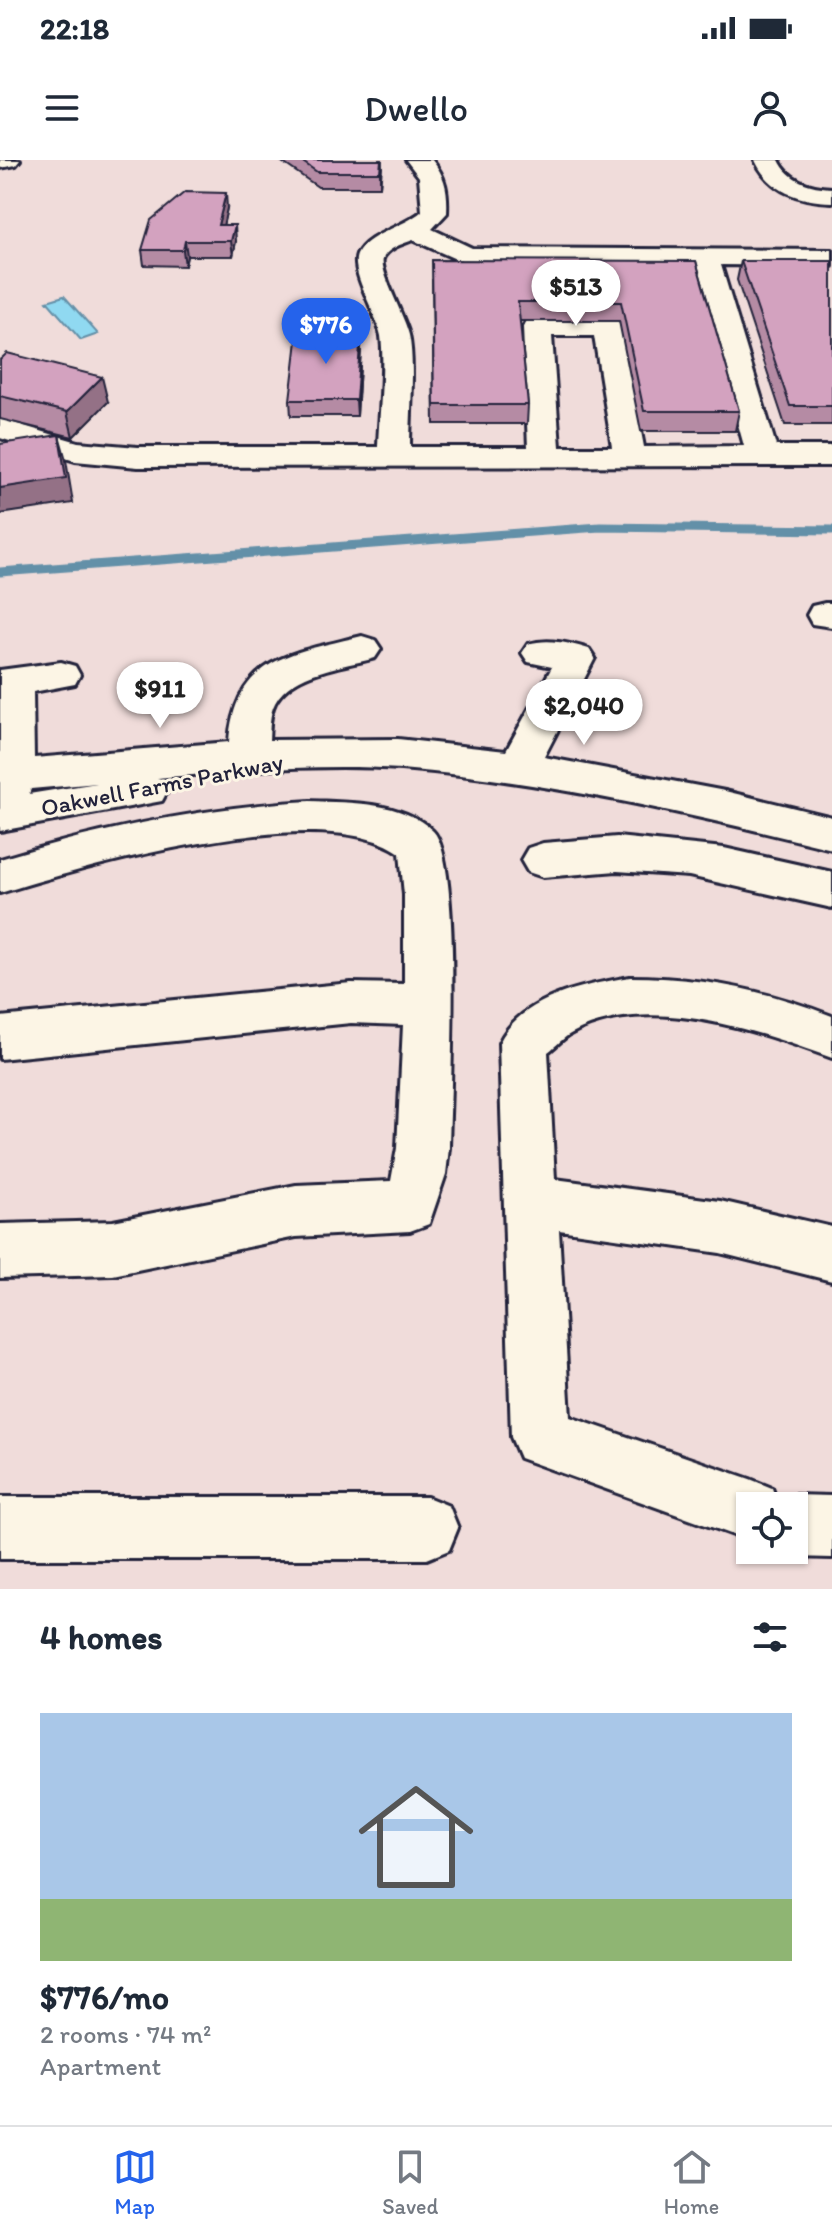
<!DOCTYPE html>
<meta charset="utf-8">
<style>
body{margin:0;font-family:Itim,sans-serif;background:#f2f2f3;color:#1f2937;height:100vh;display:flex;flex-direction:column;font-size:30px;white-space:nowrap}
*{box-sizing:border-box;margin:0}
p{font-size:26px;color:#747a83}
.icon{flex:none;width:44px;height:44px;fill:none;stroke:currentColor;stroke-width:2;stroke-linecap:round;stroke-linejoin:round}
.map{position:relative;height:1429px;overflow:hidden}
.drawer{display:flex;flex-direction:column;background:#fff;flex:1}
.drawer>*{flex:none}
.controls{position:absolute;left:736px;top:1332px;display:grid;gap:16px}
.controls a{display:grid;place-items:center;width:72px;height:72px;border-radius:0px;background:#fff;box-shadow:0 2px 6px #0004;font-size:40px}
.price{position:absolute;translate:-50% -68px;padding:0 18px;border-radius:28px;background:#fff;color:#222;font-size:26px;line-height:52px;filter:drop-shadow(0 2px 4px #0008)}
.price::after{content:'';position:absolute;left:50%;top:48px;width:24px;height:18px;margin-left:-12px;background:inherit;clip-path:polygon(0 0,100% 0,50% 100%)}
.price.selected{background:#2563eb;color:#fff}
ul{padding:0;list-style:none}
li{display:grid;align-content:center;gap:16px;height:424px;padding:0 40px}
li span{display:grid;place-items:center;height:248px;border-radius:0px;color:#555}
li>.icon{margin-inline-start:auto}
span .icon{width:144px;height:144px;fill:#fffc;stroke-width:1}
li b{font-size:34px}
h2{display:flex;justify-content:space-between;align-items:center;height:96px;padding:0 40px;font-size:34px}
.status{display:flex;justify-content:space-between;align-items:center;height:56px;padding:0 40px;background:#fff;direction:ltr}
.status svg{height:22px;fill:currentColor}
header{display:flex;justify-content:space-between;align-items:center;height:104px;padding:0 40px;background:#fff;font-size:36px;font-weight:600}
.menu{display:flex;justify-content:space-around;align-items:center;height:112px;border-top:2px solid #e0e1e3;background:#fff;font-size:22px;color:#747a83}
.menu a{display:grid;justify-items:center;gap:4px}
.menu .selected{color:#2563eb}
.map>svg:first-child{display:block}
.water{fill:#90d9f1;stroke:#6490a8;stroke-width:2}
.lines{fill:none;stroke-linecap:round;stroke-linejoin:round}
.stream{stroke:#6490a8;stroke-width:9}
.minor-casing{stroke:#22223b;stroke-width:6}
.minor{fill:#fcf5e5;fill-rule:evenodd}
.wall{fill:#b58ba4;stroke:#22223b;stroke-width:2}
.shaded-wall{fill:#947186;stroke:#22223b;stroke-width:2}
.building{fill:#d3a2bf;stroke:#22223b;stroke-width:2}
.labels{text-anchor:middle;stroke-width:6;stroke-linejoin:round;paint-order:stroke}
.street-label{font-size:24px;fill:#22223b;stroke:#fcf5e5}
</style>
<div class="status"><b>22:18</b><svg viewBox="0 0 49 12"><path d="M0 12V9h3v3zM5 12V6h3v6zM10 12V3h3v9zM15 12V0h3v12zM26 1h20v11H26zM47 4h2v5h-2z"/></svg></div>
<header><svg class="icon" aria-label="menu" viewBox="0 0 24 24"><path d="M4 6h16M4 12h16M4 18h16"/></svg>Dwello<svg class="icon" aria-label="person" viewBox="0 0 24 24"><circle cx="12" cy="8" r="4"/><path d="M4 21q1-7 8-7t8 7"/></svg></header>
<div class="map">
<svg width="832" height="1429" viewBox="0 0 832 1429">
<rect width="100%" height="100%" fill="#f0dcda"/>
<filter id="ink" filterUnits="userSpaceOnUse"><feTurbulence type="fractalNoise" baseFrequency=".0125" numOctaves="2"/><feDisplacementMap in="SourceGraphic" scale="16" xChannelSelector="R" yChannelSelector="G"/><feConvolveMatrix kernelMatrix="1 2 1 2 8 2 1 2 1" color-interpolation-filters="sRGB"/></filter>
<g filter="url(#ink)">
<path class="water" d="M64,136L98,174L81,180L47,141Z"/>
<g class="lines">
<path class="stream" d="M0,412L600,367L832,370"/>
<defs>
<path id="minor" d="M0,0H20L16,5L0,8Z
M406,0H432C446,17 448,32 447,53L432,69L472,88L832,90V106L721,105L776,286H832V306L138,307L75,301L0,278V259L78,282L138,287H378C379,254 385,207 381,176C377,154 350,112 357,95C366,74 404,67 422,51L419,17ZM413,80L467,104L694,105L744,286L644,287L621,167L617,161L537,158L527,161L523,167L528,287H410C410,257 415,202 409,175C405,157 379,111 383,99C387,88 403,84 413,80ZM552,176H594L612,287H560Z
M755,0H779C789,21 810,27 832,28V42C799,41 770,32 755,0Z
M825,443H832V467L812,464L807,455L812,446Z
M362,476L375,480L381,489L375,498C344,507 292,511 275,543C269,554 270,568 269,580L398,579L506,591L552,507L528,502L522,493L528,484C548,478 569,483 589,489L595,498L544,597L725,631L832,657V689C690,654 546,621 401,609C322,603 236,611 157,618L162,619L168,630L162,641L0,671V510L61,502L75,506L80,515L75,524L33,532L34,598L229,582C235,497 293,493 362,476ZM97,623L29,634L31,629Z
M310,641C350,643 403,641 433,671C463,701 450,936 449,988L446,1014L429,1064L410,1071L296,1077L113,1115L0,1118V1064L113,1061L296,1025L391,1021L397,988L403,865L351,863L0,899V857L351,823L404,824V735L400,693C323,638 87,706 0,733V699C103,668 203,647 310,641Z
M617,677L724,688L832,712V748L689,716L617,711L543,717L528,712L521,700L528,688L543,683Z
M630,817C701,817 766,830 832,856V898C758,871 648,832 572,873C564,877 556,886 548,892L555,1019L720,1041L832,1067V1121L720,1093L559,1070L570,1257L750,1319L772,1328L777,1342L794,1335L832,1336V1398L794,1397L777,1390H794V1346H750V1381L520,1298L511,1277L499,883C521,837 584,825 630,817Z
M0,1337H427L449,1346L458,1368L449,1390L427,1399H0Z"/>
</defs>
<use href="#minor" class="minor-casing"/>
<use href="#minor" class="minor"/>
</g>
<path class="wall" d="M279,0H382L380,27H318Z
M227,48L223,65L236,81L233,96H187L185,106L144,105L142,90Z
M696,101L739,251L735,271H641L619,161H520L528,245L527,264H434L432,120Z
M741,101H832V265H785L737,120Z
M361,188L357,256H291L290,240Z
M0,200L108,242L73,277L0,259Z"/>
<path class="shaded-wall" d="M381,0L382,7L380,27V12Z
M226,33L227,48L220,80L218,65Z
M235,65L236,81L233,96L231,81Z
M185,81L187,96L185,106L183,90Z
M361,172V188L357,256L356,240Z
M102,217L108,242L73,277L67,252Z
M59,275L66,300L73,343L0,354V328Z"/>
<path class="building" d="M300,0H381L380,12H317Z
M185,32L226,33L218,65H235L231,81H185L183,90H142L151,60Z
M432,100L696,101L739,251H644L621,142H518L528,245H434Z
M741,101H832V246H790Z
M298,172H361L356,240H290Z
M7,193L102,217L67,252L0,236V200Z
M59,275L66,318L0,328V284Z"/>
</g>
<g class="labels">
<g class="street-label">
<text transform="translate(162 625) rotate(-11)" y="8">Oakwell Farms Parkway</text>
</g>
</g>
</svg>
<div class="controls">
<a><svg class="icon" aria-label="locate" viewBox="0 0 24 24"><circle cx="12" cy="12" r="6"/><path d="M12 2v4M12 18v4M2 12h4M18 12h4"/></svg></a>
</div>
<b class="price" style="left:576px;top:168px">$513</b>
<b class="price selected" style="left:326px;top:206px">$776</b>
<b class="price" style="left:160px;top:570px">$911</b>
<b class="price" style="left:584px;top:587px">$2,040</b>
</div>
<section class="drawer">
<h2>4 homes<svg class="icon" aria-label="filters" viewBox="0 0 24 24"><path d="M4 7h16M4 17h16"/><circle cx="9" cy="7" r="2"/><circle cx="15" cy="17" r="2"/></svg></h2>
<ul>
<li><span style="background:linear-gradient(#a9c7e8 75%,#8fb573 0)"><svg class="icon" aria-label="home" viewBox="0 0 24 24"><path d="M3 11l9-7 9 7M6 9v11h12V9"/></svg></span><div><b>$776/mo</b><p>2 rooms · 74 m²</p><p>Apartment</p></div></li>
</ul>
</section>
<nav class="menu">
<a class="selected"><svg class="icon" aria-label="map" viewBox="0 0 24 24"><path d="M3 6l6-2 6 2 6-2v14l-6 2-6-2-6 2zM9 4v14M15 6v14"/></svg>Map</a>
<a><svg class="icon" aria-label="saved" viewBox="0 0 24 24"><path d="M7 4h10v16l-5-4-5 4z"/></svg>Saved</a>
<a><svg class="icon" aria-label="home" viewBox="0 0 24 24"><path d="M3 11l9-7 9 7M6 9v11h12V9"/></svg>Home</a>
</nav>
